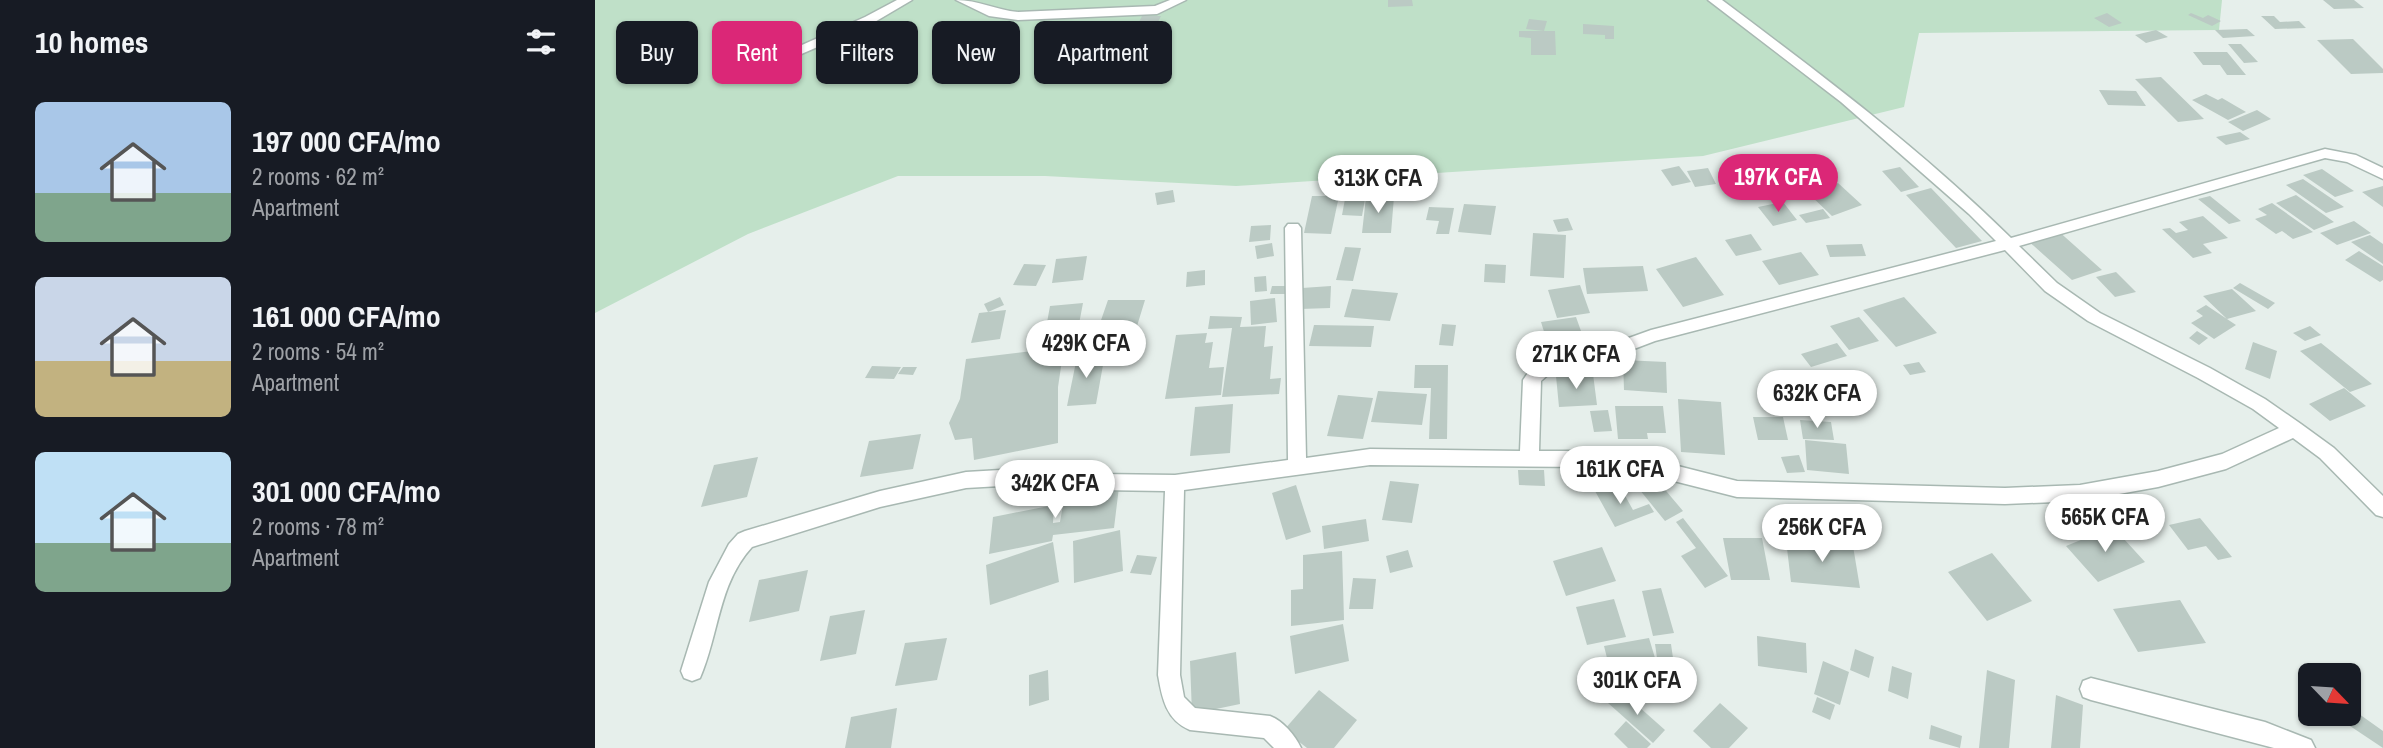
<!DOCTYPE html>
<meta charset="utf-8">
<style>
body{margin:0;font-family:"Archivo Narrow",sans-serif;background:#242831;color:#f1f3f6;height:100vh;display:flex;flex-direction:column;font-size:26px;white-space:nowrap}
*{box-sizing:border-box;margin:0}
p{font-size:23px;color:#9ea1a6}
.icon{flex:none;width:38px;height:38px;fill:none;stroke:currentColor;stroke-width:2;stroke-linecap:round;stroke-linejoin:round}
.map{position:relative;flex:1;overflow:hidden}
.panel{display:flex;flex-direction:column;background:#171b24;width:595px}
.panel>*{flex:none}
.top-card{position:absolute;left:21px;top:21px;width:665px;height:63px;display:flex;gap:14px}
.needle{width:46px;rotate:115deg}
.tools{position:absolute;left:1703px;top:663px;display:grid;gap:14px}
.tools a{display:grid;place-items:center;width:63px;height:63px;border-radius:10px;background:#171b24;box-shadow:0 2px 5px #0004;font-size:35px}
.price{position:absolute;translate:-50% -60px;padding:0 16px;border-radius:24px;background:#fff;color:#222;font-size:23px;line-height:46px;filter:drop-shadow(0 2px 4px #0008)}
.price::after{content:'';position:absolute;left:50%;top:42px;width:21px;height:16px;margin-left:-10px;background:inherit;clip-path:polygon(0 0,100% 0,50% 100%)}
.price.active{background:#db2777;color:#fff}
ul{padding:0;list-style:none}
li{display:flex;align-items:center;gap:21px;height:175px;padding:0 35px}
li span{display:grid;place-items:center;flex:none;width:196px;height:140px;border-radius:10px;color:#555}
li>.icon{margin-inline-start:auto}
span .icon{width:84px;height:84px;fill:#fffc;stroke-width:1}
li b{font-size:30px}
h2{display:flex;justify-content:space-between;align-items:center;height:84px;padding:0 35px;font-size:30px}
.chip{padding:0 24px;border-radius:10px;background:#171b24;box-shadow:0 2px 5px #0004;font-size:24px;line-height:63px}
.chip.active{background:#db2777;color:#fff}
main{display:flex;flex:1;min-height:0}
.map>svg:first-child{display:block}
.green{fill:#bfe0c8}
.building{fill:#bbcac4}
.lines{fill:none;stroke-linecap:round;stroke-linejoin:round}
.street-casing{stroke:#a8b8b2;stroke-width:3}
.street{fill:#fff;fill-rule:evenodd}
</style>
<main>
<section class="panel">
<h2>10 homes<svg class="icon" aria-label="filters" viewBox="0 0 24 24"><path d="M4 7h16M4 17h16"/><circle cx="9" cy="7" r="2"/><circle cx="15" cy="17" r="2"/></svg></h2>
<ul>
<li><span style="background:linear-gradient(#a9c7e8 65%,#7fa58c 0)"><svg class="icon" aria-label="home" viewBox="0 0 24 24"><path d="M3 11l9-7 9 7M6 9v11h12V9"/></svg></span><div><b>197 000 CFA/mo</b><p>2 rooms · 62 m²</p><p>Apartment</p></div></li>
<li><span style="background:linear-gradient(#c9d6e8 60%,#c2b280 0)"><svg class="icon" aria-label="home" viewBox="0 0 24 24"><path d="M3 11l9-7 9 7M6 9v11h12V9"/></svg></span><div><b>161 000 CFA/mo</b><p>2 rooms · 54 m²</p><p>Apartment</p></div></li>
<li><span style="background:linear-gradient(#bfe0f5 65%,#7fa58c 0)"><svg class="icon" aria-label="home" viewBox="0 0 24 24"><path d="M3 11l9-7 9 7M6 9v11h12V9"/></svg></span><div><b>301 000 CFA/mo</b><p>2 rooms · 78 m²</p><p>Apartment</p></div></li>
</ul>
</section>
<div class="map">
<svg width="1788" height="748" viewBox="0 0 1788 748">
<rect width="100%" height="100%" fill="#e6efeb"/>
<path class="green" d="M0,0H1627L1624,30L1324,33L1309,107L1108,156L641,186L450,176H303L153,234L0,313Z"/>
<path class="building" d="M793,0H817L818,6L793,7Z
M1728,0H1759L1769,8L1739,9Z
M1512,13L1527,23L1514,27L1499,18Z
M1596,13L1608,18L1613,15L1626,21L1617,26L1593,15Z
M547,16H566L563,22H544Z
M1666,16H1679L1685,22L1704,21L1711,28L1680,29Z
M934,19L952,21L949,31L931,29Z
M283,21L302,28L277,43L258,36Z
M474,23H504L496,40H465Z
M988,24L1019,26V39H1010V35L988,34Z
M548,28L571,31L561,42L538,39Z
M1652,29L1660,36L1628,38L1620,30Z
M1561,30L1573,37L1551,43L1540,35Z
M924,31H960L961,55H936V38L924,37Z
M1758,39L1788,69V73L1756,74L1722,40Z
M1633,44H1646L1663,62L1649,63Z
M1598,52H1632L1651,75H1632L1625,65H1608Z
M381,72L380,80L360,82L362,75Z
M1566,77L1609,119L1583,122L1540,79Z
M1504,90L1541,91L1551,106L1513,105Z
M1611,94L1623,100L1627,98L1651,112L1633,120L1597,100Z
M1662,110L1676,119L1648,131L1633,122Z
M1645,132L1655,139L1631,145L1621,137Z
M1084,166L1096,182L1077,186L1066,170Z
M1305,167L1324,187L1306,192L1287,171Z
M1113,168L1121,184L1100,187L1092,171Z
M1727,169L1759,191L1740,197L1708,175Z
M1708,179L1749,207L1731,213L1691,185Z
M1243,183L1267,205L1237,216L1213,193Z
M1788,186V207L1767,192Z
M1336,188L1387,241L1361,248L1311,195Z
M578,190L580,202L562,205L560,193Z
M1701,195L1739,222L1719,230L1681,203Z
M717,196H744L736,234L709,233Z
M1615,196L1646,221L1634,224L1603,199Z
M771,197H799L796,233H767Z
M750,199H770L767,216L747,215Z
M1188,202L1202,220L1178,226L1163,207Z
M1677,203L1718,232L1698,239L1687,231L1681,234L1660,219L1672,215L1663,209Z
M869,204L901,206L896,235L863,232Z
M834,207L859,208L854,234H841L844,221L831,220Z
M1228,209L1235,218L1211,223L1204,215Z
M1608,216L1633,238L1608,244L1617,253L1598,258L1567,229L1575,228L1581,233L1593,230L1584,222Z
M973,218L978,230L963,232L958,220Z
M1759,221L1776,233L1742,245L1725,233Z
M676,225L675,240L654,242L656,226Z
M1461,229L1507,270L1477,280L1431,239Z
M938,233L971,235L969,278L935,276Z
M1156,234L1167,250L1141,256L1130,240Z
M1775,235L1788,244V264L1756,242Z
M677,243L679,256L662,259L660,246Z
M1267,244L1271,256L1235,257L1231,245Z
M750,247L766,248L758,281L741,280Z
M1764,251L1788,266V280L1785,282L1750,260Z
M1206,252L1224,275L1184,285L1167,261Z
M492,256L488,280L457,283L461,259Z
M1101,257L1129,295L1088,307L1061,269Z
M429,264L451,265L441,286L418,285Z
M890,264L911,265L910,283L889,282Z
M1048,266L1053,291L992,294L988,268Z
M610,270V285L591,287L592,272Z
M1521,272L1541,292L1520,297L1501,277Z
M671,276L672,291L660,292L659,277Z
M1645,283L1680,303L1673,309L1638,288Z
M985,285L995,313L962,318L953,290Z
M677,286H691L690,294H675Z
M736,286L735,308L705,309L707,288Z
M757,289L803,293L795,321L749,317Z
M1637,289L1661,311L1632,319L1608,296Z
M405,297L409,305L393,312L411,310L405,339L376,343L384,313L393,312L389,304Z
M1309,297L1342,333L1301,347L1268,310Z
M680,298L682,322L656,325L655,301Z
M513,300H550L542,326H504Z
M488,303L484,324L451,328L455,306Z
M1611,305L1641,325L1619,339L1596,323L1608,316L1601,311Z
M615,316L647,317L645,327L671,326L669,347L678,346L675,379L686,378L684,394L627,397L637,328L613,329Z
M981,317L991,345L955,351L946,322Z
M1264,317L1284,341L1254,350L1235,326Z
M847,324L861,325L858,346L844,345Z
M719,325L779,326L776,347L714,346Z
M1715,326L1726,335L1710,341L1698,333Z
M1602,331L1613,338L1604,345L1594,338Z
M612,333L610,343L618,342L614,368L629,367L626,395L570,399L581,335Z
M1658,342L1682,351L1675,379L1650,369Z
M1242,343L1252,356L1216,367L1206,354Z
M1726,343L1777,384L1755,392L1705,351Z
M469,347L463,387V443L379,460L377,438L360,440L354,423L365,399L371,359Z
M510,354L501,404L472,406L482,357Z
M1028,360L1071,362L1072,393L1029,390Z
M1324,362L1331,372L1315,375L1308,365Z
M820,365H853L852,439H834L836,388H819Z
M277,366L306,367L299,379L270,378Z
M308,367H322L318,375L303,374Z
M998,374L1002,405L964,407L961,376Z
M1749,388L1771,406L1735,421L1714,404Z
M783,391L832,394L827,425L776,422Z
M743,395L778,398L768,439L732,436Z
M1083,399L1126,402L1130,455L1086,452Z
M638,404L635,453L595,456L600,407Z
M1020,406H1068L1071,433H1052L1053,439H1023Z
M1013,410L1017,431L999,432L995,411Z
M1158,417H1188L1193,440H1163Z
M1205,420L1236,422L1239,440L1208,439Z
M326,434L318,469L265,477L274,441Z
M1210,440L1251,444L1254,474L1212,470Z
M1204,455L1210,472L1192,473L1186,457Z
M163,457L152,497L106,507L119,465Z
M923,470H949L950,486L924,485Z
M1061,479L1088,511L1070,521L1044,489Z
M795,481L824,484L817,523L787,520Z
M1023,483L1038,510L1054,504L1059,512L1020,527L1000,491Z
M701,485L716,532L691,540L677,493Z
M524,487L519,528L458,535L457,541L394,554L398,517L459,505L458,523L465,522L470,493Z
M1201,511L1257,521L1258,526L1214,518V535L1201,532Z
M1088,518L1133,576L1110,588L1086,556L1101,548L1081,522Z
M1605,518L1637,557L1623,560L1611,546L1593,550L1574,525Z
M771,519L774,541L729,549L727,526Z
M1518,527L1550,562L1503,582L1471,546Z
M525,530L528,571L479,583L478,541Z
M1128,538H1167L1175,580H1136Z
M1191,540L1258,546L1265,588L1196,582Z
M458,542L464,582L395,605L391,565Z
M1007,547L1021,581L971,596L958,561Z
M813,550L818,567L795,573L791,556Z
M747,551L749,620L696,626V590L708,589V555Z
M1397,553L1437,601L1392,621L1353,572Z
M542,555L562,557L556,575L535,573Z
M213,570L204,611L154,622L164,580Z
M758,578L781,579L778,609H754Z
M1066,588L1079,633L1058,636L1047,591Z
M1019,599L1031,637L992,645L981,607Z
M1585,600L1611,643L1543,652L1518,609Z
M270,610L261,654L225,661L235,616Z
M748,624L754,661L700,674L695,636Z
M1162,636L1211,643L1212,673L1163,666Z
M352,638L342,680L300,686L310,643Z
M1054,638L1060,658L1014,666L1009,646Z
M1060,644H1076L1082,686H1045L1043,672H1064Z
M1260,649L1279,657L1274,678L1255,670Z
M641,652L645,704L597,714L595,661Z
M1228,661L1254,672L1245,705L1219,694Z
M1297,666L1317,673L1313,699L1293,691Z
M453,670L454,700L434,706V675Z
M1392,670L1420,680L1414,748H1384Z
M724,690L762,720L739,748H712L689,730Z
M1025,690L1070,730L1058,743L1013,703Z
M1461,695L1488,705L1485,748H1456Z
M1222,697L1240,705L1235,720L1217,712Z
M1125,703L1153,728L1134,748H1116L1098,731Z
M302,708L296,748H250L256,717Z
M1757,709L1788,731V748L1749,722Z
M1031,721L1056,744L1052,748H1033L1019,734Z
M1336,725L1367,736L1365,748L1334,739Z"/>
<g class="lines">
<defs>
<path id="street" d="M302,0H317L278,23L158,75H148L146,72L270,17Z
M361,0C383,0 401,10 423,12L560,6L575,0H591L562,14L423,20L394,16Z
M1113,0H1127C1227,75 1327,150 1416,238L1730,149L1761,155L1788,168V179L1752,162L1730,158L1424,246L1462,283L1505,313L1615,368L1670,399L1706,424L1739,448L1788,496V517L1781,515L1725,458L1698,438L1631,469L1563,487L1485,501L1410,504L1142,497L1067,478L992,467L775,465L589,490L585,675L589,697L600,708L675,716C688,721 700,735 706,748H679L669,738L595,730C571,720 567,698 563,675L570,491L504,490L441,484L371,488L285,507L157,547C123,584 124,635 105,678L97,681L89,678L86,671L114,582L134,544L143,534L150,531L285,491L371,472L441,468L504,474L580,475L693,460L690,228L693,224H703L706,228L711,458L775,449L925,451L928,380L937,367L946,362L981,357L1056,330L1401,241L1374,214L1246,102ZM1410,250L1450,291L1493,321L1603,378L1658,409L1684,428L1627,454L1563,471L1485,485L1410,488L1142,481L1067,462L992,451H944L946,381L955,373L981,371L1060,341Z
M1496,678L1670,722L1716,740L1720,748H1679L1496,700L1488,697L1485,689L1488,681Z"/>
</defs>
<use href="#street" class="street-casing"/>
<use href="#street" class="street"/>
</g>
</svg>
<div class="tools">
<a><svg class="needle" viewBox="-14 -14 28 28"><path d="M0-13l5 13h-10z" fill="#e53935"/><path d="M0 13l5-13h-10z" fill="#9ea1a6"/></svg></a>
</div>
<b class="price active" style="left:1183px;top:214px">197K CFA</b>
<b class="price" style="left:783px;top:215px">313K CFA</b>
<b class="price" style="left:491px;top:380px">429K CFA</b>
<b class="price" style="left:981px;top:391px">271K CFA</b>
<b class="price" style="left:1222px;top:430px">632K CFA</b>
<b class="price" style="left:1025px;top:506px">161K CFA</b>
<b class="price" style="left:460px;top:520px">342K CFA</b>
<b class="price" style="left:1510px;top:554px">565K CFA</b>
<b class="price" style="left:1227px;top:564px">256K CFA</b>
<b class="price" style="left:1042px;top:717px">301K CFA</b>
<div class="top-card">
<a class="chip">Buy</a>
<a class="chip active">Rent</a>
<a class="chip">Filters</a>
<a class="chip">New</a>
<a class="chip">Apartment</a>
</div>
</div>
</main>
